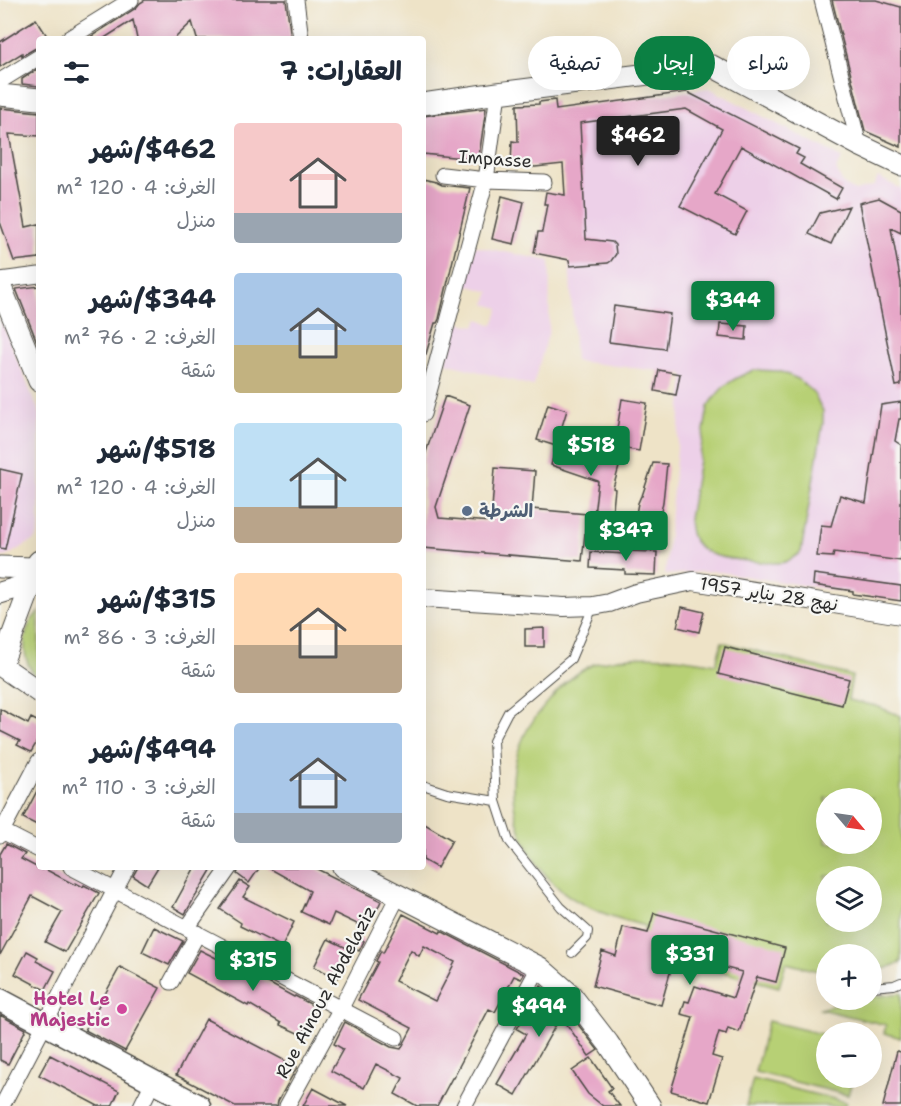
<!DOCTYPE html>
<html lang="ar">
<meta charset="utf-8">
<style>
body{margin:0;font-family:"Shantell Sans","Playpen Sans Arabic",sans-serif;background:#f6f6f7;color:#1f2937;direction:rtl;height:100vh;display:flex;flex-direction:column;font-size:22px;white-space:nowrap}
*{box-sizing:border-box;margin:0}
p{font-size:20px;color:#747a83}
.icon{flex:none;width:33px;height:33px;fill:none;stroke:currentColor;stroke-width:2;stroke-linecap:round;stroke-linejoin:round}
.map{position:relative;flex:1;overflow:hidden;direction:ltr}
.side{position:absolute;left:36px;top:36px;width:390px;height:834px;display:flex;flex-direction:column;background:#fff;border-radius:6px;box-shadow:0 6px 24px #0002;direction:rtl}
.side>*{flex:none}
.guide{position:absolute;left:444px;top:36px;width:366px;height:54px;direction:rtl;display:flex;gap:12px}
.needle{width:39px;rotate:119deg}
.tools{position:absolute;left:816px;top:788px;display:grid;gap:12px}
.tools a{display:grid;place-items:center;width:66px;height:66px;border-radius:50%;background:#fff;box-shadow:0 6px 24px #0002;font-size:30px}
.price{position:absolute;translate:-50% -51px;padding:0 14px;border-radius:6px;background:#0b8043;color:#fff;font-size:20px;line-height:39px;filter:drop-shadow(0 2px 3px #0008)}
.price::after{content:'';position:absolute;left:50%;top:36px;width:18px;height:14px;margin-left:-9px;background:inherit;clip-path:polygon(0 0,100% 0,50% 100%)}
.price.on{background:#222;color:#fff}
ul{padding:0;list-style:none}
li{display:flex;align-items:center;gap:18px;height:150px;padding:0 24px}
li span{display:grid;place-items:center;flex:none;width:168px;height:120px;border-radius:6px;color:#555}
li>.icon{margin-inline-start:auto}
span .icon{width:72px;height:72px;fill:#fffc;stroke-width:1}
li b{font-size:26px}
h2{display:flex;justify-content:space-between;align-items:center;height:72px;padding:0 24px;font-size:26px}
.chip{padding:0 21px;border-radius:27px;background:#fff;box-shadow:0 6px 24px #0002;font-size:21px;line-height:54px}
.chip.on{background:#0b8043;color:#fff}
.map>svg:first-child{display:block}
.built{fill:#edd0e8}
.green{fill:#b7d075;stroke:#717e50;stroke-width:1.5;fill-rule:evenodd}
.building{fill:#e6a7c8;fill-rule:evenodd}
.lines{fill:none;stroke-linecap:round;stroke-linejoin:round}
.service-casing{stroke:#484742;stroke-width:10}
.minor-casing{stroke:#484742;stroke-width:17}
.tertiary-casing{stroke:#484742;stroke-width:20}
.secondary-casing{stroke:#484742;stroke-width:23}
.primary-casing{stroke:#484742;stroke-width:25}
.service{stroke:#fff;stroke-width:8}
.minor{stroke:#fff;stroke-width:15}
.tertiary{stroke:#fff;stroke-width:18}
.secondary{stroke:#fff;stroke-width:21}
.primary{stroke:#fff;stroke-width:22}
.service-dot{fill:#5c6f8a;stroke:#f6f6f2;stroke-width:2}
.hotel-dot{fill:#d1479c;stroke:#f6f6f2;stroke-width:2}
.labels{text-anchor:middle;stroke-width:4.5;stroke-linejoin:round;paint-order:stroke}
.street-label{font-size:18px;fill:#2b2b2b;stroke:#f6f6f2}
.service-label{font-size:18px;font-weight:bold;fill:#4e5e75;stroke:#f6f6f2;text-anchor:start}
.hotel-label{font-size:18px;font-weight:bold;fill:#b23c85;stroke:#f6f6f2;text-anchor:end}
</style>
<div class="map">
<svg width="901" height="1106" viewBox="0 0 901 1106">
<rect width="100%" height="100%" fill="#f6f6f2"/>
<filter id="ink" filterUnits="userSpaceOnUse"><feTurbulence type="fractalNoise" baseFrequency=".0167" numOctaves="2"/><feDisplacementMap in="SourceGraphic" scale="12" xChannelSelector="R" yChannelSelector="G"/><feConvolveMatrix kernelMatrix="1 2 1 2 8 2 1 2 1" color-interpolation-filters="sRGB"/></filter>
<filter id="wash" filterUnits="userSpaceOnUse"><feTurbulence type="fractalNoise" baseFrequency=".008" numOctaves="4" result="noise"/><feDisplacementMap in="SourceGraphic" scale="24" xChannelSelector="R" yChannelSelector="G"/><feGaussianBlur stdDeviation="1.35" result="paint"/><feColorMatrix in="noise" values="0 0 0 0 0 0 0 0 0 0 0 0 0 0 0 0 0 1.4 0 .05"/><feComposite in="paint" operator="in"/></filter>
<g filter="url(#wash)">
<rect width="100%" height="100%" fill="#eee3c7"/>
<path class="built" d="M709,88L842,158L836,169L843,184L855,191L874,186L878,177L901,189V601L713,571L665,575L684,374L575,361L560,109Z
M475,246L550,261L549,331L533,386L446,363L454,322L475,326L479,319L493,325L499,308L485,304L490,292L466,285Z
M0,318L39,412V531L36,539L5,557L0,556Z"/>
<path class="green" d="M754,370L779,371L798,379L813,392L823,411V423L801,552C796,556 791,560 785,562C775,565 725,559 714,555C711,554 705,551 702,549C691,541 690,531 689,519L708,407C722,385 730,380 754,370Z
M39,612V679C20,662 20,629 39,612Z
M722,642L852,676L848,700L876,706L901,716V962L887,968L872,971V954H826V972L814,970L786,963L779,987L639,950L645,926C612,917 576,907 552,882C514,842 501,784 525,734C531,722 540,711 549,701C561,686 576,672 594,664C600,662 606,661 612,660C646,652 681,658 716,664ZM826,798H872V843H826ZM826,876H872V921H826Z
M901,993V1038L884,1033L886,1025L820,1009L856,999H872V997Z
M768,1021L826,1035V1077H853L848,1095L755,1072Z
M753,1079L846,1102L845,1106H746Z"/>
<g id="blocks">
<path class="building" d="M145,0H286L291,39H197L192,22L174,39H137L133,20L103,39H87L136,8L140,3Z
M832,0H876L901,7V147L865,131Z
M36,19L49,39H39V47L34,49L22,56V53L0,67V42Z
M39,68V86L22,84V79Z
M687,92L799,149L796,154L804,158L800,164L842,188L836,199L741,146L715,194L747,211L735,234L680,206L722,129L686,109L580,123L586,239L612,242L615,245L616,254L611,261L608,263L570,266L569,260L534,253L538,232H542L547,204H544L546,192L565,195L563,164L535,167L511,165L512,141L518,142L517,105L539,104V102L555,100L556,110Z
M0,108L39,112V136L9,134L26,227L39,224V258L14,261L0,222Z
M486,108L479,156L473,159L423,154V116Z
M423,179L436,182L442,185L470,188L439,319L437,323H435L426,354H423Z
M502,196L524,202L514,244L492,239Z
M879,198L901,210V233L891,228L901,283V385L896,386L859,203Z
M849,206L831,244L809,234L820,213Z
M39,286V347L16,289Z
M715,289L758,296L756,307L713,300Z
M614,306L670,314L665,349L609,342Z
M720,324L747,326L746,340L719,337Z
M659,370L680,374L676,395L655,391Z
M445,396L470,405L436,507L439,518L491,522L495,468L535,471L532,509L587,514L582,561L423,548V461Z
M622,399L647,403L639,451L614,447Z
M901,402V419H899L895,441L901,445V561L834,552L833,557L817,556L821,525L831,526L840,495L866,503L881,405Z
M548,404L567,410L556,446L537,440Z
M556,446L619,467L613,488L615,489L612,518L594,515L598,481L551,465Z
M653,463L667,464L663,502L656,535L633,530L638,503L641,496H642Z
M0,469L22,474L5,549L0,548Z
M625,551L657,552L656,575L625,574V570L590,568L591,552L625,554Z
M814,574L901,586V601L853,594V591L813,585Z
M682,607L704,612L699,632L677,627Z
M544,628V647H525V629Z
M725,647L849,679L842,705L718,674Z
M0,709L28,724L31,718L39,722V738L31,752L17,745L20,741L0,731Z
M39,787V826L23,818Z
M423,823L452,840L437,868L423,860Z
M6,844L25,854L21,859L42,870L43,868L75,885L76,883L83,887L84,885L99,893L65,952L45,942L62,912L32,896L0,955V854Z
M138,867H158L147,885L133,876Z
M195,867H213L185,914L173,907Z
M240,867H260L249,883L237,874Z
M267,867H313L381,901L376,912L367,908L359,925L334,913L329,925L301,912L310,891Z
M240,881L250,887L243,897L294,922L282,947L240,926L241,923L220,909Z
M654,913L785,948L776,982L757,977L739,1032L728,1028L726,1034L719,1032L712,1056L722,1059L709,1102L671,1091L693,1017L681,1014L685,1001L689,1002L695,986L733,998L742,972L675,955L661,1005L593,986L602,951L616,956L623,927L648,933Z
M403,914L440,933L441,931L524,974L521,979L514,976L495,1012L489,1009L453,1078H452L437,1106H417L395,1094L403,1078L376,1064L364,1088L331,1071L343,1049L334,1044L345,1022L391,1047L401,1049L412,1028L358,1000L378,962L376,961L381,951L383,953ZM424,946L455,962L435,1001L395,981L411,950L419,956Z
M154,927L183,941L169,965L142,952Z
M357,937L364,941L359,951L351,947Z
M328,939L351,950L338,978L314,967Z
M200,950L236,968L237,966L294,997L295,996L316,1007L302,1035L280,1025L281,1023L249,1004L248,1006L187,973Z
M27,951L38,957L36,961L55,971L45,990L15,974Z
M120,967L160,988L125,1051L85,1030Z
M541,986L562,1004L598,1050L589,1056L561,1016L516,1095L497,1084L526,1034L517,1029Z
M0,1015L26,1029L8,1064L0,1060Z
M206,1019L297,1067L278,1101L277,1106H235L176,1075Z
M897,1051L901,1052V1106H883Z
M50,1055L119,1091L112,1106H98L39,1075Z
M591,1058L612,1088L608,1091L620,1106H603L588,1094L572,1071Z
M313,1088L347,1106H303Z"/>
</g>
</g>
<g filter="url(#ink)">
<use href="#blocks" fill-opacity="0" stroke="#484742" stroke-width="1.5"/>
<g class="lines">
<defs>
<path id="service" d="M423,785L447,793L496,801L493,741L508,712L571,659L593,607
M496,801L509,841L561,907L588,931L587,938L572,953
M872,987L894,985L901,982"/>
<path id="minor" d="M296,0L301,39
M822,0L859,145
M68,39L131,0
M0,81L39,57
M443,175L486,180L544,182
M0,280L39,275
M423,414L486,180L498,93
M0,830L39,850
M0,835L39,761
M71,867L396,1038
M187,928L230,867
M171,982L198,933
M2,1106L127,867
M141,1106L153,1082
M287,1106L341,1008L398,896
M464,1106L539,967"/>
<path id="tertiary" d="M423,598L564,607L593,606L609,603L636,593L693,581L901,615"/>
<path id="secondary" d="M0,95L39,99
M423,104L498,93L712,66L859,145L901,165
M0,285L39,381
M0,567L34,568L39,561
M0,593L39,581
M0,665L39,692
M1,666L32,583
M343,867L539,967L571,995L608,1043L650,1106"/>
<path id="primary" d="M0,1000L199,1106"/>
</defs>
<use href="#service" class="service-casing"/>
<use href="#minor" class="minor-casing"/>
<use href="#tertiary" class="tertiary-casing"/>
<use href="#secondary" class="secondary-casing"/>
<use href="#primary" class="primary-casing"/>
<use href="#service" class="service"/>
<use href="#minor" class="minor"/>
<use href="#tertiary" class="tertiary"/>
<use href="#secondary" class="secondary"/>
<use href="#primary" class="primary"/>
</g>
</g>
<circle class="service-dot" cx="467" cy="511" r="6"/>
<circle class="hotel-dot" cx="122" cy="1009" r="6"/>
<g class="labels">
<g class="street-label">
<text transform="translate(495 159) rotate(4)" y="6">Impasse</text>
<text transform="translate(769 594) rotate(9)" y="6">نهج 28 يناير 1957</text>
<text transform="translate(326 992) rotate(-62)" y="6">Rue Ainouz Abdelaziz</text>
</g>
<g class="service-label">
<text x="479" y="517">الشرطة</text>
</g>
<g class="hotel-label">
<text x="110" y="1005">Hotel Le<tspan x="110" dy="21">Majestic</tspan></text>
</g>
</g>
</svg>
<div class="tools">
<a><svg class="needle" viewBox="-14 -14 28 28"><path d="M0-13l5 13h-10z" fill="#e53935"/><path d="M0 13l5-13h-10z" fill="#747a83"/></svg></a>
<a><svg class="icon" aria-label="layers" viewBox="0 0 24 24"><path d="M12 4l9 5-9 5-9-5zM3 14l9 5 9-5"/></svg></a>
<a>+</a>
<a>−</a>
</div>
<b class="price on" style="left:638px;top:167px">$462</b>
<b class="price" style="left:733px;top:332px">$344</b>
<b class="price" style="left:591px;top:477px">$518</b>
<b class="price" style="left:626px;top:562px">$347</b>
<b class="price" style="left:690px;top:986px">$331</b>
<b class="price" style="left:253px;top:992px">$315</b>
<b class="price" style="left:539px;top:1038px">$494</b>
<div class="guide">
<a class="chip">شراء</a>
<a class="chip on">إيجار</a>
<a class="chip">تصفية</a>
</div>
<section class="side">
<h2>العقارات: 7<svg class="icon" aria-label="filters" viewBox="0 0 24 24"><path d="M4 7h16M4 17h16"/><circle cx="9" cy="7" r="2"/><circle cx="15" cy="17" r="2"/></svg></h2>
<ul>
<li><span style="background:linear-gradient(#f6c9c9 75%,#9aa5b1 0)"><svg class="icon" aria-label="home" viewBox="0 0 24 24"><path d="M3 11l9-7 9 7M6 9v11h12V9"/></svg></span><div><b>$462/شهر</b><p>الغرف: 4 · 120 m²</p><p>منزل</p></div></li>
<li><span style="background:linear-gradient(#a9c7e8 60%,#c2b280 0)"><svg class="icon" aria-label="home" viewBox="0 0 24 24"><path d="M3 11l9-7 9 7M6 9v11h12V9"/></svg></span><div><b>$344/شهر</b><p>الغرف: 2 · 76 m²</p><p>شقة</p></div></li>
<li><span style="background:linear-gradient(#bfe0f5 70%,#b9a48a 0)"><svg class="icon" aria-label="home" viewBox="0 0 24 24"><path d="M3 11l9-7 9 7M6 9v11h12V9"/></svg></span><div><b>$518/شهر</b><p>الغرف: 4 · 120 m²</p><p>منزل</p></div></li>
<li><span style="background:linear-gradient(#ffd9b3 60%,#b9a48a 0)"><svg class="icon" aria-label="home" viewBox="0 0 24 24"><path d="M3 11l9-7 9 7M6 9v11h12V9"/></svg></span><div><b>$315/شهر</b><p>الغرف: 3 · 86 m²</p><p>شقة</p></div></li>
<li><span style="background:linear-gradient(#a9c7e8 75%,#9aa5b1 0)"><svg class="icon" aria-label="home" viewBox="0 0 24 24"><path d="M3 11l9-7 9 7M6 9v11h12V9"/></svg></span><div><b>$494/شهر</b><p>الغرف: 3 · 110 m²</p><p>شقة</p></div></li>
</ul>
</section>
</div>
